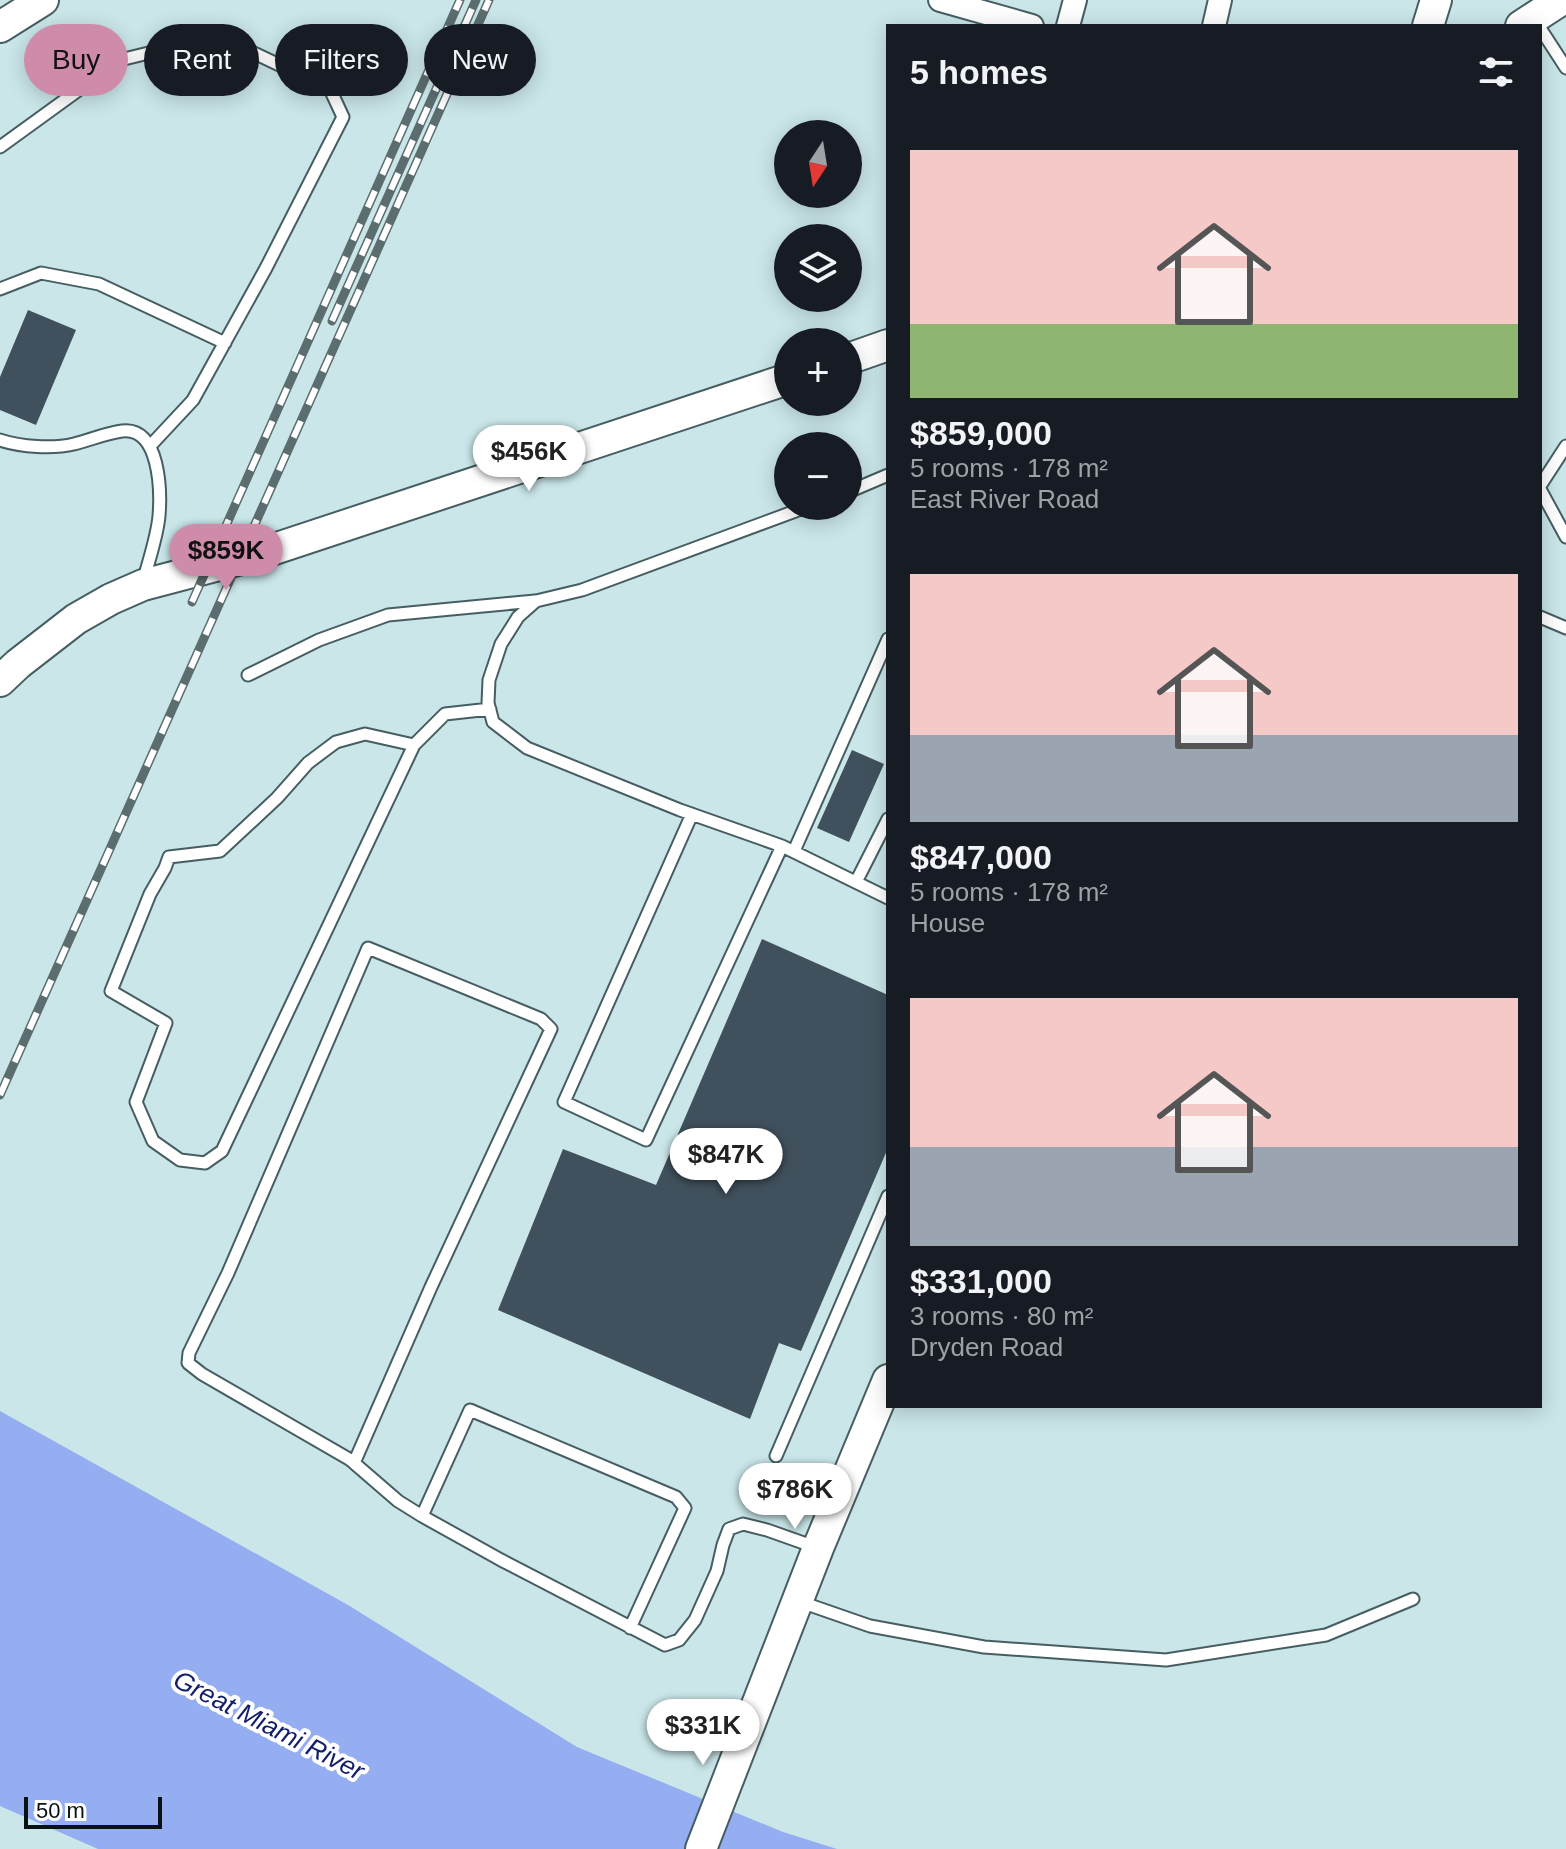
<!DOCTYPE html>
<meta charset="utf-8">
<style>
body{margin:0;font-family:Helvetica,sans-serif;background:#242831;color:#f1f3f6;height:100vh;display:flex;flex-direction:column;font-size:30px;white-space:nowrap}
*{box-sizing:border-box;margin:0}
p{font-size:26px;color:#9ea1a6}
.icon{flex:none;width:44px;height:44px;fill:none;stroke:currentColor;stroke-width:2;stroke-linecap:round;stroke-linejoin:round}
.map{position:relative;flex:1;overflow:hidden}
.details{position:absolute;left:886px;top:24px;width:656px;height:1384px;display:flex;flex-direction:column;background:#171b24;border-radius:0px;box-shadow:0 4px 20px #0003}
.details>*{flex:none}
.guide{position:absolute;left:24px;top:24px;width:742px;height:72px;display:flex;gap:16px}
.needle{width:52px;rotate:192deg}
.controls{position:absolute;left:774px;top:120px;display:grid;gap:16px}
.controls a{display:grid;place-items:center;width:88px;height:88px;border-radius:50%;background:#171b24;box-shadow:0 4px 20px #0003;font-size:40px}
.scale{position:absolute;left:24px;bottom:20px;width:138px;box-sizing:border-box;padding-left:8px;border:4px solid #081213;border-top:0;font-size:22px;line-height:28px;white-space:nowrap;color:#081213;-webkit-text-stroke:6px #fff;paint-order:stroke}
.price{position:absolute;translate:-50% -68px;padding:0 18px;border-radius:28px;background:#fff;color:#222;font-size:26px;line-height:52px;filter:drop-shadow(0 2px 4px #0008)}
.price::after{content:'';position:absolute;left:50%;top:48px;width:24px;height:18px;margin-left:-12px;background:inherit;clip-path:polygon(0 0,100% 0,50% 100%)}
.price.active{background:#ce8caa;color:#111}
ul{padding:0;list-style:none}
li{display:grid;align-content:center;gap:16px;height:424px;padding:0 24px}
li span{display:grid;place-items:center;height:248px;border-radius:0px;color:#555}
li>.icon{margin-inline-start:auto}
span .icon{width:144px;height:144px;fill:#fffc;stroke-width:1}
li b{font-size:34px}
h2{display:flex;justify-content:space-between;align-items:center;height:96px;padding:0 24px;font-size:34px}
.pill{padding:0 28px;border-radius:36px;background:#171b24;box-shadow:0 4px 20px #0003;font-size:28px;line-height:72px}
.pill.active{background:#ce8caa;color:#111}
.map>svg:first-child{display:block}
.water{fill:#95adf1}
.building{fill:#40515d}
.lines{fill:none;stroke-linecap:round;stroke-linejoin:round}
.lane-casing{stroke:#465e61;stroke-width:15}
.street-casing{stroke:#465e61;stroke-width:26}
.secondary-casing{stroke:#465e61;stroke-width:34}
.lane{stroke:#fff;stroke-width:11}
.street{stroke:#fff;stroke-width:22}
.secondary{stroke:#fff;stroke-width:30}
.rail-casing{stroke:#5c6d6f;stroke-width:9}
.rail{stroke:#fff;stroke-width:6;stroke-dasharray:18;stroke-linecap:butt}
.labels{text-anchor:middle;stroke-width:8;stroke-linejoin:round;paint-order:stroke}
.water-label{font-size:26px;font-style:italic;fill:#121e69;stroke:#fff}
</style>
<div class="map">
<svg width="1566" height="1849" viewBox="0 0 1566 1849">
<rect width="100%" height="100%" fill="#cae6e9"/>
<path class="water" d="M0,1411L348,1605L577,1747L783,1832L837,1849H98L0,1806Z"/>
<path class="building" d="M28,310L76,330L36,425L0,410V377Z
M852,750L884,764L849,842L817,828Z
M762,939L888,995V1148L801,1351L779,1343L750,1419L498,1310L563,1149L656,1185Z"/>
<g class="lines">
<defs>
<path id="lane" d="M1540,28L1566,68
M0,147L120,60L218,36L330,89L343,117L266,268L193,400L151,445
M0,289L41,273L99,284L225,343
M0,440C21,447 53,449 74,444C90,440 106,433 122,431C160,426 161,491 159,516C157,538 148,562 143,583
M1540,486L1566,446
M1540,489L1566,537
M848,492L888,475
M809,506L582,590L536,601L518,617L501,644L489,680L488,703L493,722L527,748L680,810L782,846L888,898
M1540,617L1566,628
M248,675L319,640L388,615L535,601
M414,745L365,734L336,742L308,763L277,798L220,851L169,857L165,868L150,894L111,991L166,1023L136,1102L153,1141L180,1160L205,1163L222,1151L414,745L445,714L490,709
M692,814L564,1102L646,1140L782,846
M794,851L888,639
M856,882L888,819
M776,1456L888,1196
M354,1463L431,1287L551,1029L541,1019L368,948L228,1273L189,1353L188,1363L202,1374L349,1459L354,1463L398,1501L422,1516L501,1560L665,1645L679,1640L695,1620L717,1571L723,1545L729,1529L743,1524L767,1530L815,1547
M422,1516L470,1410L676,1497L685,1508L630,1628
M798,1601L870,1626L984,1647L1166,1660L1326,1635L1413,1599"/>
<path id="street" d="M940,0L1032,26
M1068,26L1075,0
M1214,26L1220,0"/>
<path id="secondary" d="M1428,26L1436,0
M1521,26L1561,0
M0,27L43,0
M848,359L888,345
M0,681L18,664L76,619L111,599L143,585L253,556L788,379
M701,1849L818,1548L888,1380"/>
</defs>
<use href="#lane" class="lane-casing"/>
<use href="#street" class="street-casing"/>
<use href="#secondary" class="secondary-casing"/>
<use href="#lane" class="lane"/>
<use href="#street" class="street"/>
<use href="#secondary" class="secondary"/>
<defs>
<path id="rail" d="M332,321L476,0
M192,602L460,0
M0,1095L489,0"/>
</defs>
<use href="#rail" class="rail-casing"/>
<use href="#rail" class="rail"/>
</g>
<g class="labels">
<g class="water-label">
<text transform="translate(269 1725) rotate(27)" y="9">Great Miami River</text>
</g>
</g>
</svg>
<div class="controls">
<a><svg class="needle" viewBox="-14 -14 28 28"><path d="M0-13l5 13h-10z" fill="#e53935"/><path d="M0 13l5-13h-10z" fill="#9ea1a6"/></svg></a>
<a><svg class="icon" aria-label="layers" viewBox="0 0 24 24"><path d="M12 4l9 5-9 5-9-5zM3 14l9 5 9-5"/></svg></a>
<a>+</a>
<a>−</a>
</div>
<div class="scale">50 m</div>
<b class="price" style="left:529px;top:493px">$456K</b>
<b class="price active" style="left:226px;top:592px">$859K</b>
<b class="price" style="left:726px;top:1196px">$847K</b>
<b class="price" style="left:795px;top:1531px">$786K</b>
<b class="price" style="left:703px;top:1767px">$331K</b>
<div class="guide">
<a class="pill active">Buy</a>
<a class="pill">Rent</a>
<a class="pill">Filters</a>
<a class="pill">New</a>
</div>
<section class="details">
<h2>5 homes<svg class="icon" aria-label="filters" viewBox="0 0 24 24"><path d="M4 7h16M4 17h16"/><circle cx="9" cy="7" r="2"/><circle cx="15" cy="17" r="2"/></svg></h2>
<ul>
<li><span style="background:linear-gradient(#f6c9c9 70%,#8fb573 0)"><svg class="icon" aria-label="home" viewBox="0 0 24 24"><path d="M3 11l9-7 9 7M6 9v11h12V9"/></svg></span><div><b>$859,000</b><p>5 rooms · 178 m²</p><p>East River Road</p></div></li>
<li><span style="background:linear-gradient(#f6c9c9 65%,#9aa5b1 0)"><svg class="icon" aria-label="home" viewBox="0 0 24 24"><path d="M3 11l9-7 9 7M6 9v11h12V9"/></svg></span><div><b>$847,000</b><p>5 rooms · 178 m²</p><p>House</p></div></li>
<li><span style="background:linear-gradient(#f6c9c9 60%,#9aa5b1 0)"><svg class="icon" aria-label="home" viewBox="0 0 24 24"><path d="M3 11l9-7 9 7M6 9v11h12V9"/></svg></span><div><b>$331,000</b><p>3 rooms · 80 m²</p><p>Dryden Road</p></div></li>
</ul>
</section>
</div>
